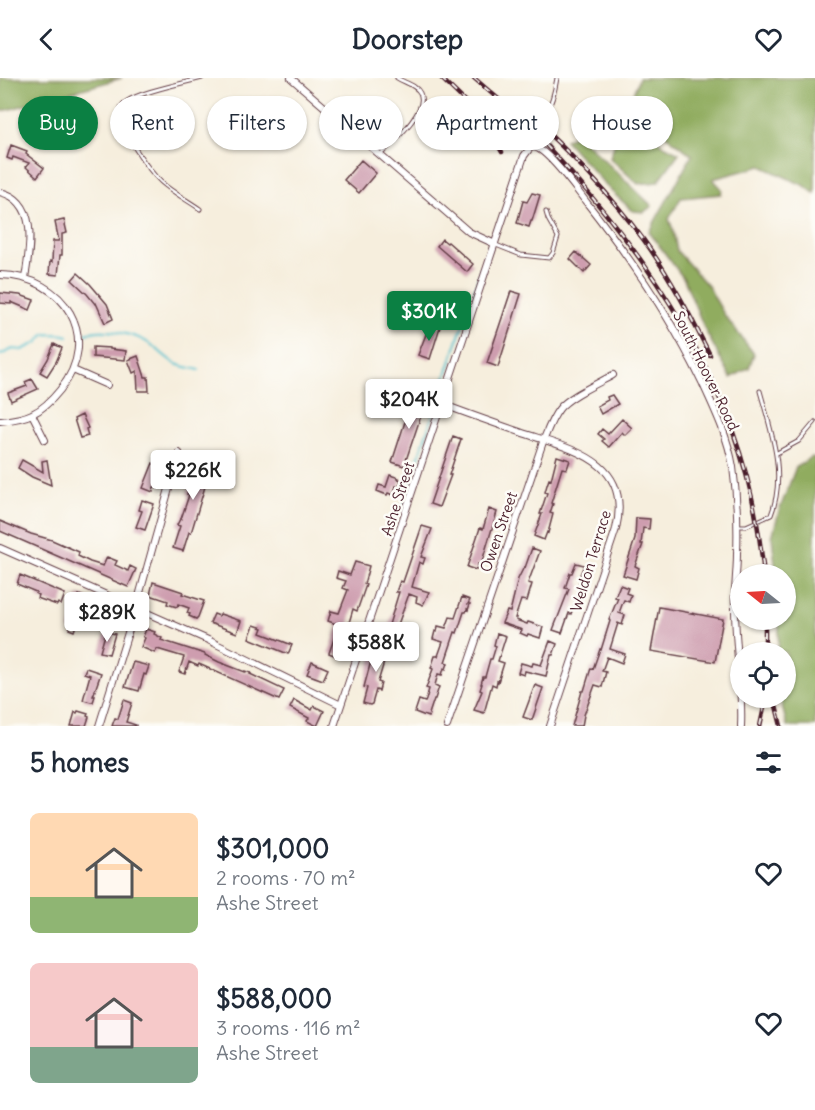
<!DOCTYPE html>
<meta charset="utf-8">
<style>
body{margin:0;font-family:Delius,sans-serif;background:#f2f2f3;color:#1f2937;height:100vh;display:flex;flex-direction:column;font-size:22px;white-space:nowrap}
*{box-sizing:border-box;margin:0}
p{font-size:20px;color:#747a83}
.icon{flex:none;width:33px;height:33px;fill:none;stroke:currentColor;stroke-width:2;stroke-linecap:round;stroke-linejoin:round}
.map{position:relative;height:648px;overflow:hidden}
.drawer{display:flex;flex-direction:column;background:#fff;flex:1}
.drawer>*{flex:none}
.top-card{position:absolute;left:18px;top:18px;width:780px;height:54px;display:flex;gap:12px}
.needle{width:39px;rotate:288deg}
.tools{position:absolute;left:730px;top:486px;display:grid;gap:12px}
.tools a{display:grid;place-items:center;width:66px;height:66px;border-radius:50%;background:#fff;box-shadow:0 2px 4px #0004;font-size:30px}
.price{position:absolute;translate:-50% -51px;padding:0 14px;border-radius:6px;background:#fff;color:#222;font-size:20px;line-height:39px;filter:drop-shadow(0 2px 3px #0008)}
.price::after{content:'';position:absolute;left:50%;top:36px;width:18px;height:14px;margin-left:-9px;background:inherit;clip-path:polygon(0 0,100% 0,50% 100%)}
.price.selected{background:#0b8043;color:#fff}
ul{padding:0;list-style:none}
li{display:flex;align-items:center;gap:18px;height:150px;padding:0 30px}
li span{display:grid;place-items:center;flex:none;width:168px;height:120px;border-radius:9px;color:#555}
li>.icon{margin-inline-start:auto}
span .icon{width:72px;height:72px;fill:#fffc;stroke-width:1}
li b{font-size:26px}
h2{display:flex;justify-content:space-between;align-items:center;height:72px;padding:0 30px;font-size:26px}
.pill{padding:0 21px;border-radius:27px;background:#fff;box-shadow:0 2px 4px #0004;font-size:21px;line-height:54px}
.pill.selected{background:#0b8043;color:#fff}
header{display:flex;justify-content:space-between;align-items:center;height:78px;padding:0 30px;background:#fff;font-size:27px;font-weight:800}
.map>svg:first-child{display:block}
.forest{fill:#90ac5f;stroke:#6d6645;stroke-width:1.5}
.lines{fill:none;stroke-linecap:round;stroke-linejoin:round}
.stream{stroke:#56c2d1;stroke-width:2}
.building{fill:#ce9daf}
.service-casing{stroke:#643e46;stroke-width:5}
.minor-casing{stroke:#643e46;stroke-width:8}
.service{stroke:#fff;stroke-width:3}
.minor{stroke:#fff;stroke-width:6}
.rail-casing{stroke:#4a1f2b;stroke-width:4.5}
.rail{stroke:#fdfcf7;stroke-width:2;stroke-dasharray:7;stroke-linecap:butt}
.labels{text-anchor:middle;stroke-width:5;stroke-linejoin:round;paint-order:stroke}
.street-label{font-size:15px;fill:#4a1f2b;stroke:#fdfcf7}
</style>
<header><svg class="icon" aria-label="back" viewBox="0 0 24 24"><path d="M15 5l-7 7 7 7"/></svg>Doorstep<svg class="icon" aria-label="heart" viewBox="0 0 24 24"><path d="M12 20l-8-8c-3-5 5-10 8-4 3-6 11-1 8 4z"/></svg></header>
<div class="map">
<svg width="815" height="648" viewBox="0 0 815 648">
<rect width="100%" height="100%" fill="#fdfcf7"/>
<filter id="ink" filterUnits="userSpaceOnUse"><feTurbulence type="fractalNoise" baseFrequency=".0167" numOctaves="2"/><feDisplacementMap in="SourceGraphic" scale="12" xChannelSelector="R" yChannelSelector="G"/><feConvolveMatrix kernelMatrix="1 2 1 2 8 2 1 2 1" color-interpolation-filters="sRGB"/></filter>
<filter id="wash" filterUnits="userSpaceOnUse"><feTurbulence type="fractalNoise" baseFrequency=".008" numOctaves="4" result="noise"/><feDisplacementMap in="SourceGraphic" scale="24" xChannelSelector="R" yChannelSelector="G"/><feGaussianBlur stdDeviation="1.35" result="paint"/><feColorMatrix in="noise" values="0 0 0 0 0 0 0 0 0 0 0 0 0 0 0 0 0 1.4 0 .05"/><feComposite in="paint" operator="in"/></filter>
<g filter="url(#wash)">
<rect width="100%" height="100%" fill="#f6eedd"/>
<path class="forest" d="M0,0H122L0,34Z
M639,0H815V116L805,108L761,88L713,101L722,111L721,116L681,120L669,141L673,152L677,173L708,208L725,238L754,276L749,290L731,300L705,252L684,201L649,154L692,77L628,29Z
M622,42L629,44L634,50L647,53L662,66L679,75L658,104L638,106L610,80Z
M577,56L652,128L644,134L633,133L610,112L565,62Z
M812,379L815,380V648H787L780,620H786V574H778L779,542H786V496H776L772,459L779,433L796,389Z"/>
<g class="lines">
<path class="stream" d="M473,217L481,191
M86,256C101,248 136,256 150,266C159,272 166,280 176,286C183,289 192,290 199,292
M0,277L13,271L22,272L38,264L45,256C53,257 62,255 68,258
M403,426L467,234"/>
</g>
<g id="blocks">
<path class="building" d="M11,67L27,73L26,76L44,90L37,99L26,89L29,85L13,79L12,82L7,80Z
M361,82L376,95L359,115L344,102Z
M532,115L540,117L532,143H531L529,149L517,145L523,123L527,124Z
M64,142L67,155L62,156V177H60L58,197L49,196L50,183L52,184L53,163H59L55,144Z
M442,161L447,165L448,164L473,186L467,194L437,168Z
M576,174L591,187L584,195L570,181Z
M78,195L90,206L107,226L113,241L105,245L96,225L95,226L87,216L72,202Z
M511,213L521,216L498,289L487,285Z
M0,215L20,217L34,222L30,232L11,224V226L0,225Z
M440,218L450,221L444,238L434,234L437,225L434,224L435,219L439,220Z
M430,246L440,249L430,281L418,277Z
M54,266L62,270L56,284L47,298L40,294L48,281Z
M93,269L110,270V271L126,273L125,282L93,279Z
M138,278L145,299H148L149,313H138L137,293L133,295L128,282Z
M32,301L38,311L11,323L8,315L27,308L25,304Z
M414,316L427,320L404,388L392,384Z
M612,317L618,326L601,336L597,328L608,322L607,319Z
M82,337L88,350L86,351L88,358L80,360L74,341Z
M622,341L632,350L625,357L622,354L609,369L602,363L604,361L598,356L602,351L608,356Z
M453,358L461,361L449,397H451L439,429L430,426Z
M198,378L213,382L194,445L191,455L189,454L183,473L173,470L180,448L177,447L180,441H181L188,420L189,416H187L198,385L196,384Z
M557,378L570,382L567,391L562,390L551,425L553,426L550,435L553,436L548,455L547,454L544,462L534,458L542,436H540L547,415L545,414L547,407L549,401L551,402Z
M22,382L43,394L42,383L47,382L51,407L32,399L18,390Z
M153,385L163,389L158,401H160L156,410L154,409L153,414L143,410Z
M390,397L399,400L398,401L401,402L399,409L396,408L393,417L388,415L387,417L377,413L379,407L386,409Z
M142,422L154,426L145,452L136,449L142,433L139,432Z
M489,431L497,434L481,487L478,486L476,492L467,489L480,450L483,451Z
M636,440L650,441L649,451L643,450L641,466H643L635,488L639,490L636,501L623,497L635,461Z
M0,443L31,456L52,462L79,474L78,478L90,484L103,488L107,479L117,483L115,487L128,493L130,488L136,491L128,509L0,453Z
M422,448L432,451L421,479L425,480L423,486L419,484L412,509L429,514L423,527L416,524L417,519L409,516L396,552L388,550L399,514H396L400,503L403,504Z
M532,470L540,473L528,505L532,506L527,523L521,522L515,540H517L516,542L527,546L528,544L543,549L540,560L528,556L527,558L520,555L522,552L502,545L507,533L510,534L518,501L524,489L525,490Z
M355,484L369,488L364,506L366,507L357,533L353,531L344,562L339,576L337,575L336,578L329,575L339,547L328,543L331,533L339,535L348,512L343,510L346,503L336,500L338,493L350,497Z
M576,485L584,487L580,497H582L579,505L581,506L571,536L569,535L562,555L553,552L569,511L565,510L570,495H572Z
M20,497L65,516L61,527L58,525L57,527L37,520L38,517L36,516V514L17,506Z
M153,504L183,514L182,516L204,523L198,539L196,541L189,538L190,536L187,535L189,530L178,526L177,529L167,526L168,523L150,517Z
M620,507L628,510L626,515L631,517L629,524L624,522L623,524L619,535L625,537L622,547L618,545L610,571L625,576L622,585L607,579L602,593L606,594L602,609L595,607L584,637L582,648H572L582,613H584L591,590L593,591L600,571L601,572L610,543L609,542L618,520L615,519Z
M79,517L87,520L86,523L106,532L100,547L79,540L74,553L69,551L74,538L71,536Z
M462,519L470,522L468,526H470L468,532L467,531L466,534H464L457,555L455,554L445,584L448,585L446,591L444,590L442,597L438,596L435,607L439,609L435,621H434L428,639L415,634L419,622L425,624L426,622L429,611L426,610L433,591L431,590L435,578H438L443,564L433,561L435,553L437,554L438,548L446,550L450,539L455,540Z
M659,529L723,541L715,584L651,573Z
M214,536L219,538L220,536L241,543L237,555L210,545Z
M254,547L263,550L261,555L292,567L288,576L249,560Z
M146,551L155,554L154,556L162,560L161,562L205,576V577L219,584L245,594V593L251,595L250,596L284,612L279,622L199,586L198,588L189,584L185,596L179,594L184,579L157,571L155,575L141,569L145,560L143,559Z
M106,553L115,556L109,576L100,574Z
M497,555L506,558L498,583L504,585L498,604L497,603L496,608L492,606L484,635L474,632L482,613L480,612L482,606H481L483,599H485L490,581H492L496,568L494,567Z
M550,563L557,566L553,577H551L546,598L525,593L524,597L518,595L521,585L532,588L533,585L541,587Z
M375,568L393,572L390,583L385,581L378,604L381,605L379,613L376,612L372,626L370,627L363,625L367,610L364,609Z
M133,584L149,588L146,597L144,596L139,613L125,609Z
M312,584L328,591L323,602L307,596Z
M86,590L101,595L93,618H95L93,624H91L83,622L90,597L84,595Z
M535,607L543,610L532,642L523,639Z
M124,622L132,625L126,644L136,647V648H112L115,640L118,641Z
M294,622L312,632L314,628L324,633L317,648L307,643L309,640L290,630Z
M78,633L88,636L87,638L89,639L86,648H71L75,634L77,635Z"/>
</g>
</g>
<g filter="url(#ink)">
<use href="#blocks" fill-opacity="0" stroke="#643e46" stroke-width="1.5"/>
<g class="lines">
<defs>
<path id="service" d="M530,68C531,56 542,44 547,33C553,23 555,12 557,0
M381,76C392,65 429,33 420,15C416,7 405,5 397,0
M200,131C187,122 172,114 161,104C149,93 121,53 120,36C120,32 123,27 126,24C138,14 185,5 202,0
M496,167L521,177L549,180L553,175L558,159L548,141L546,134
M777,375L799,363L815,344
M738,448H746L771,437C787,396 771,353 760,313"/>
<path id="minor" d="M291,0L469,154L495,166
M0,114C39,123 30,170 25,200
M0,197C64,198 103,259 60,312C52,322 43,331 32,336C22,341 10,342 0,343
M73,292L107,307
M442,326C468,336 494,345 520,354C569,371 633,381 616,451L550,648
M32,336L45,362
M0,470L208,562L341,627
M99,648L136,529L179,375
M334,648L524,78L530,70C534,69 534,69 539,71C554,80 575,110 587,125C632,182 671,239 702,304C715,332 728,359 733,389C737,418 738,447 737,476C737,494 734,512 735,530C735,569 743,609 741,648
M447,648L544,361C548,351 552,340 559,331C569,318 599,305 613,297"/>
</defs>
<use href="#service" class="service-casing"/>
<use href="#minor" class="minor-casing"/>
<use href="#service" class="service"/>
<use href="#minor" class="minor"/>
<defs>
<path id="rail" d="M441,0L477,35L488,50L502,74
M474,0C492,16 511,31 528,48C541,61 553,75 565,88C651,184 724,293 752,420C758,445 761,471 764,496
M524,33C568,72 609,115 643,161C670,198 690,237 710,277
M765,574V542
M774,620L781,648
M760,648L766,620"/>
</defs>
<use href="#rail" class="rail-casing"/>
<use href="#rail" class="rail"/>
</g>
</g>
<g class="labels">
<g class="street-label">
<text transform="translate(706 293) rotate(64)" y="5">South Hoover Road</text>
<text transform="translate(398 421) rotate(-72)" y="5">Ashe Street</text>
<text transform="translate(499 454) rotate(-71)" y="5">Owen Street</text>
<text transform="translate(591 483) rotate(-73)" y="5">Weldon Terrace</text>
</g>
</g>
</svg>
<div class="tools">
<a><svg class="needle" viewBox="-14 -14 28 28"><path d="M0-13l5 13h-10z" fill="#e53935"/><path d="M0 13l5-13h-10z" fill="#747a83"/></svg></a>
<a><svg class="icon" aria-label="locate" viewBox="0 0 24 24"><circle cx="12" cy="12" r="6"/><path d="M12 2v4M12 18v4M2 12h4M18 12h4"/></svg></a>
</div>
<b class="price selected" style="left:429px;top:264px">$301K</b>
<b class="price" style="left:409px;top:352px">$204K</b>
<b class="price" style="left:193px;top:423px">$226K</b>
<b class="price" style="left:107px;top:565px">$289K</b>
<b class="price" style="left:376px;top:595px">$588K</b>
<div class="top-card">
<a class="pill selected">Buy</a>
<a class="pill">Rent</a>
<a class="pill">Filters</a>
<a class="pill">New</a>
<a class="pill">Apartment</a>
<a class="pill">House</a>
</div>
</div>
<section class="drawer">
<h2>5 homes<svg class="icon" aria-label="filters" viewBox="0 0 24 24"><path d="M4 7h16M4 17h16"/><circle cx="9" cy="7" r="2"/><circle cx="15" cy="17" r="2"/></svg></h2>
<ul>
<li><span style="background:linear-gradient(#ffd9b3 70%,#8fb573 0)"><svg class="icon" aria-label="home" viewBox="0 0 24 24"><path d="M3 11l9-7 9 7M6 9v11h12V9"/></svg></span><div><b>$301,000</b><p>2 rooms · 70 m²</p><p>Ashe Street</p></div><svg class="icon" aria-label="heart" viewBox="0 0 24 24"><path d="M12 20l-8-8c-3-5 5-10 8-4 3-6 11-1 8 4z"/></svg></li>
<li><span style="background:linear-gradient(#f6c9c9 70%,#7fa58c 0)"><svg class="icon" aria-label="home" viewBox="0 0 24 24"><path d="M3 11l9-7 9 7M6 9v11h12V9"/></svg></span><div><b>$588,000</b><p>3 rooms · 116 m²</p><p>Ashe Street</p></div><svg class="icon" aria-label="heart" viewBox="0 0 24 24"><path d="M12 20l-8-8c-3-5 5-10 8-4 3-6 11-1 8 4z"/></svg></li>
</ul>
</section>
